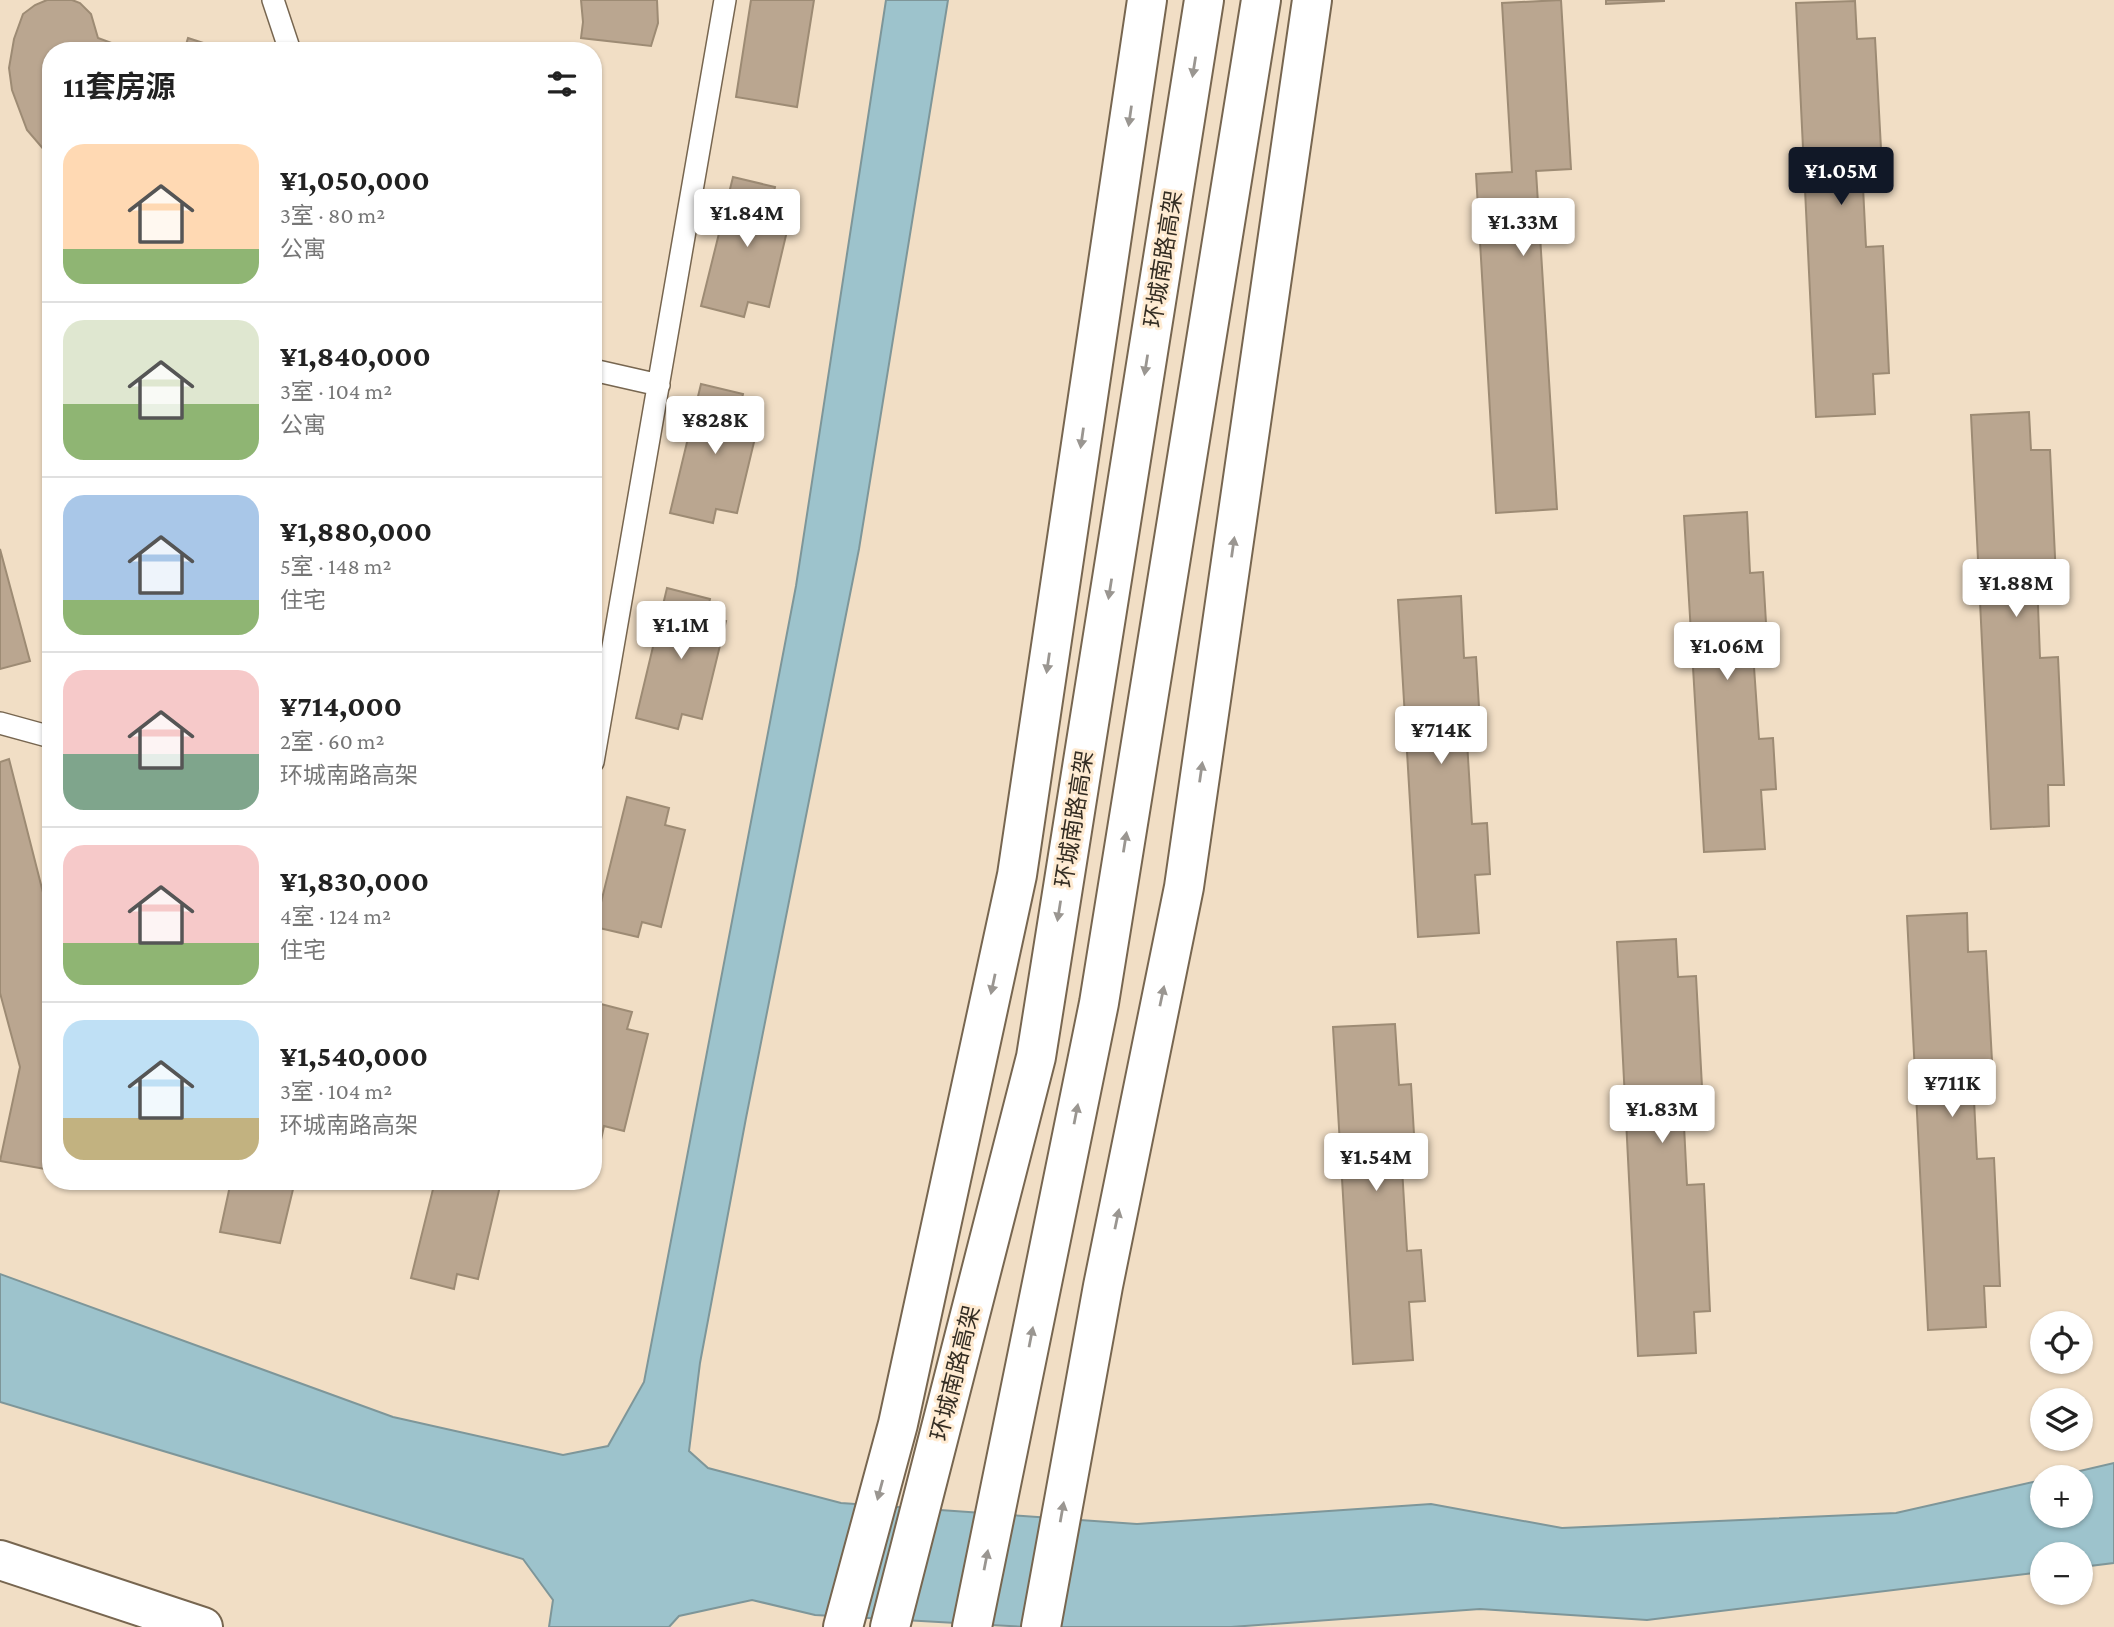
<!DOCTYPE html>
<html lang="zh">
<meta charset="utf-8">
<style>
body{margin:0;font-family:"Crimson Pro","Noto Sans SC",serif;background:#f6f6f6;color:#222;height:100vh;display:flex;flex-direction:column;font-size:26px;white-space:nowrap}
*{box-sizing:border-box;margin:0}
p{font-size:23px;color:#767676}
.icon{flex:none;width:38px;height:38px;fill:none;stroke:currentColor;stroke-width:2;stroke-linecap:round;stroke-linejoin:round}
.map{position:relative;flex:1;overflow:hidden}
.panel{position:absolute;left:42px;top:42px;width:560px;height:1148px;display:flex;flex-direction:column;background:#fff;border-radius:28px;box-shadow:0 2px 5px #0004}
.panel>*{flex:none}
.fabs{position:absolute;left:2030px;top:1311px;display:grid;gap:14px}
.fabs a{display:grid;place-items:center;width:63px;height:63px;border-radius:50%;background:#fff;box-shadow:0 2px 5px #0004;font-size:35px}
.price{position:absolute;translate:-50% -60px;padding:0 16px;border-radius:7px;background:#fff;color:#222;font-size:23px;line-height:46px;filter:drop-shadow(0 2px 4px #0008)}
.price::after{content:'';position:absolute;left:50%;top:42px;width:21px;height:16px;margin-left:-10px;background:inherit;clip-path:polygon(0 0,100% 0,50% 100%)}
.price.active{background:#111827;color:#fff}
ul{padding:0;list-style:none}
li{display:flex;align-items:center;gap:21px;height:175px;padding:0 21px}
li+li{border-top:2px solid #e0e0e0}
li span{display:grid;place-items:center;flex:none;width:196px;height:140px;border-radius:21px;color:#555}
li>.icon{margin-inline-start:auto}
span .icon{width:84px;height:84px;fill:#fffc;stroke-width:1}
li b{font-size:30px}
h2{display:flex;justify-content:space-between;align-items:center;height:84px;padding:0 21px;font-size:30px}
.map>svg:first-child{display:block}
.water{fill:#9dc3cc;stroke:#7e9699;stroke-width:2}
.building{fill:#baa690;stroke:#9d8b74;stroke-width:2}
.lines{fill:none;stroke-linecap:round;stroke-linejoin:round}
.lane-casing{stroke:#776650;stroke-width:24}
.secondary-casing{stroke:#776650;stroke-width:42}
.primary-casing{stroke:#776650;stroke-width:42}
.highway-casing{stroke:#776650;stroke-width:42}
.lane{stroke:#fff;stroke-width:21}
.secondary{stroke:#fff;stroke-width:38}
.primary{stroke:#fff;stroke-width:38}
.highway{stroke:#fff;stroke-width:38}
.oneway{fill:#9a9691}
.labels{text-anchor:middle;stroke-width:6;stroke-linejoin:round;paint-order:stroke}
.street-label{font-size:23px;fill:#342d23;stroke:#ffebd2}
</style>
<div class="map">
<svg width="2114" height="1627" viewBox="0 0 2114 1627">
<rect width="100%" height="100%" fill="#f1dec5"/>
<path class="water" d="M886,0H948L859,549L746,1118L700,1363L689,1451L708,1468L841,1503L1137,1524L1431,1504L1562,1528L1896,1513L2042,1480V1516H2081V1477H2054L2114,1463V1563L2081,1567V1554H2042V1572L1647,1620L1480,1609L1231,1627H1027L815,1615L752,1600L679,1616L669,1627H549L553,1600L523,1559L0,1402V1274L393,1417L563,1455L608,1446L644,1382L796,586Z"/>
<path class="building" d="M47,0H72L80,3L91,14L98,38L133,51H51V158L27,130L12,90L9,68L14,39L23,14L35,5Z
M581,0H657L658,23L651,46L581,38L583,22Z
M751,0H814L797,107L736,97Z
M1561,0L1571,169L1536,171L1557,509L1496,513L1476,174L1512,172L1502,3Z
M1606,0H1664V1L1606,4Z
M1855,1L1857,39L1875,38L1882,167H1862L1866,247L1883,246L1889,373L1873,374L1875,414L1816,417L1796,3Z
M188,38L228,51H184Z
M733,177L775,187L771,205L792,210L769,307L748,302L744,317L701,306Z
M701,384L743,394L739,412L760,417L737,513L716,509L713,523L670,513Z
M2029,412L2031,450H2050L2056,578L2037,579L2040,658L2058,657L2064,785H2048L2049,826L1991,829L1971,415Z
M1747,512L1750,573L1763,572L1766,623L1751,624L1759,739L1773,738L1776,789L1761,790L1765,849L1704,852L1684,516Z
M0,549L30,661L0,669Z
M667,588L710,599L706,617L726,621L702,719L682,714L678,729L636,718Z
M1461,596L1464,658L1476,657L1479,707L1465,708L1472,824L1487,823L1490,874L1475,875L1479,933L1418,937L1398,600Z
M9,759L51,924V1170L0,1161L20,1067L0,993V762Z
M627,797L669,808L665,825L685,830L661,927L642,922L638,937L595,927Z
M1967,913L1968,952L1986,951L1993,1079L1973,1080L1977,1159L1994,1158L2000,1286H1984L1986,1327L1928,1330L1907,916Z
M1676,939L1678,977L1696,976L1703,1105L1683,1106L1687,1185L1704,1184L1710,1311L1694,1312L1696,1353L1638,1356L1617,942Z
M593,1002L632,1012L627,1029L648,1034L624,1131L604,1126L601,1140L593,1139Z
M1395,1024L1399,1085L1411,1084L1414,1134L1400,1135L1407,1251L1421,1250L1425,1301L1409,1302L1413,1360L1353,1364L1333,1027Z
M231,1181H295L280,1243L220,1232Z
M435,1181L501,1182L478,1279L457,1274L454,1289L411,1278Z"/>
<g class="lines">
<defs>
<path id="lane" d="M273,0L290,51
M593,370L659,385
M0,723L51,737
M593,762L725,0"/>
<path id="secondary" d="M0,1560L203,1627"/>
<path id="primary" d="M843,1627L898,1424L1017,875L1147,0
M1041,1627L1103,1286L1184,887L1312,0"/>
<path id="highway" d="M890,1627L1036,1057L1204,0
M972,1627L1099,1003L1261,0"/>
</defs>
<use href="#lane" class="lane-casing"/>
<use href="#secondary" class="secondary-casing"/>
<use href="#primary" class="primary-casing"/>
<use href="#highway" class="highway-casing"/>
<use href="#lane" class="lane"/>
<use href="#secondary" class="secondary"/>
<use href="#primary" class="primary"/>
<use href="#highway" class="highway"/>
</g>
<defs><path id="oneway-solid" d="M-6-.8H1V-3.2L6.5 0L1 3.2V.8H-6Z" transform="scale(1.75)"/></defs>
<g class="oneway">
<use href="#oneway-solid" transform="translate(1194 67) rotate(99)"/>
<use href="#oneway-solid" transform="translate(1130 116) rotate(98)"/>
<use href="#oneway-solid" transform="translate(1146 365) rotate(99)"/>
<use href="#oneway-solid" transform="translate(1082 438) rotate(98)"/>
<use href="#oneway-solid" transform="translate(1233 547) rotate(-82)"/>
<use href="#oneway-solid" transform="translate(1110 589) rotate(99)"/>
<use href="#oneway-solid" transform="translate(1048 663) rotate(98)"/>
<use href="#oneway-solid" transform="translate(1201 772) rotate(-82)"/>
<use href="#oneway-solid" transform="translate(1125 842) rotate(-81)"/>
<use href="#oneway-solid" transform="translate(1059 911) rotate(99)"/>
<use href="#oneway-solid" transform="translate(993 984) rotate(102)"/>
<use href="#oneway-solid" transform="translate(1162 996) rotate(-78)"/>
<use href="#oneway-solid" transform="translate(1076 1114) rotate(-79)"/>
<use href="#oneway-solid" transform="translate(1117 1219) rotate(-78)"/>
<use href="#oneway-solid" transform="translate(1031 1337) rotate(-79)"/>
<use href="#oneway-solid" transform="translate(880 1490) rotate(105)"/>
<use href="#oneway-solid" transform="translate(1062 1512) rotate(-80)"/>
<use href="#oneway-solid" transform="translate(986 1560) rotate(-79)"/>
</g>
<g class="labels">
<g class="street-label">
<text transform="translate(1163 259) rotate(-81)" y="8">环城南路高架</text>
<text transform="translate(1074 819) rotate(-81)" y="8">环城南路高架</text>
<text transform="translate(955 1373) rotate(-76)" y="8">环城南路高架</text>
</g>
</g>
</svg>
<div class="fabs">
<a><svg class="icon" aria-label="locate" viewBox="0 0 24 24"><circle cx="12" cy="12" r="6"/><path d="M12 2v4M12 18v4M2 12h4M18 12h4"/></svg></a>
<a><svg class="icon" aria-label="layers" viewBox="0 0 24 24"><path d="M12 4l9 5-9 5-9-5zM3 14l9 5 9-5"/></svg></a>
<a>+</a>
<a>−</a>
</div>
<b class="price active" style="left:1841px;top:207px">¥1.05M</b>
<b class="price" style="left:747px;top:249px">¥1.84M</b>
<b class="price" style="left:1523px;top:258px">¥1.33M</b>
<b class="price" style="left:715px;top:456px">¥828K</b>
<b class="price" style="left:2016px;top:619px">¥1.88M</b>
<b class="price" style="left:681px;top:661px">¥1.1M</b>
<b class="price" style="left:1727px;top:682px">¥1.06M</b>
<b class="price" style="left:1441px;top:766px">¥714K</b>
<b class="price" style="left:1952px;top:1119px">¥711K</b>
<b class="price" style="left:1662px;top:1145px">¥1.83M</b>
<b class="price" style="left:1376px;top:1193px">¥1.54M</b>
<section class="panel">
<h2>11套房源<svg class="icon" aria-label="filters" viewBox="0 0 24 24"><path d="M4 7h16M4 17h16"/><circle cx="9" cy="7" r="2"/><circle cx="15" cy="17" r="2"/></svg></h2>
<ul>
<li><span style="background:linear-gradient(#ffd9b3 75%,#8fb573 0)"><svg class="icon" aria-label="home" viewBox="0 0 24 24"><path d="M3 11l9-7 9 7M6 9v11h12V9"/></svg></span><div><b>¥1,050,000</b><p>3室 · 80 m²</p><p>公寓</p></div></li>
<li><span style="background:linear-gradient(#dfe7d0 60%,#8fb573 0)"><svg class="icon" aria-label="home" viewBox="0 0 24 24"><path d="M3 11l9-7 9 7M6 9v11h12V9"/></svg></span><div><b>¥1,840,000</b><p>3室 · 104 m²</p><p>公寓</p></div></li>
<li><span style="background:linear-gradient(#a9c7e8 75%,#8fb573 0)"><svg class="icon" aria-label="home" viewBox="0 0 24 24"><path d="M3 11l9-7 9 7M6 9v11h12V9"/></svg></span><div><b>¥1,880,000</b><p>5室 · 148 m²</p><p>住宅</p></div></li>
<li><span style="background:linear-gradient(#f6c9c9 60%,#7fa58c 0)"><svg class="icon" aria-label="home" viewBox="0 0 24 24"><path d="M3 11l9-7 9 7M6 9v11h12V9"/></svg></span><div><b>¥714,000</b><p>2室 · 60 m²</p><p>环城南路高架</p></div></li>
<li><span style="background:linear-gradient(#f6c9c9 70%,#8fb573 0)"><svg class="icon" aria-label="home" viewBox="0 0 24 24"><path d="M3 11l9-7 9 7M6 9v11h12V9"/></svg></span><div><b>¥1,830,000</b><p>4室 · 124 m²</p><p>住宅</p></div></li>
<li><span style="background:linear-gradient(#bfe0f5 70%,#c2b280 0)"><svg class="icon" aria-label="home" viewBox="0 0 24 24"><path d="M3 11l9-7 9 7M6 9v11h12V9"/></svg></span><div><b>¥1,540,000</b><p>3室 · 104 m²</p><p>环城南路高架</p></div></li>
</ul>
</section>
</div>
